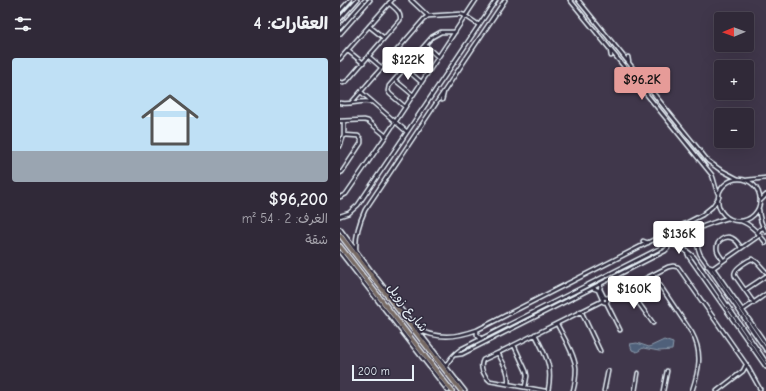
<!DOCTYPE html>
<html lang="ar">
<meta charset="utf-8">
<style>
body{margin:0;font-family:"Comic Neue","Playpen Sans Arabic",sans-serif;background:#3c3543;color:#f1f3f6;direction:rtl;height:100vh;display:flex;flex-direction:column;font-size:15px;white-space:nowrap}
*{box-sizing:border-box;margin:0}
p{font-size:13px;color:#a8a6ae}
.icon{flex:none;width:22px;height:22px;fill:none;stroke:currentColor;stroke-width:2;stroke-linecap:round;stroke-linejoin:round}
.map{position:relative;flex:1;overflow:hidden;direction:ltr}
.sheet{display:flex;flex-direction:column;background:#302938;width:340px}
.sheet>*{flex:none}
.needle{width:26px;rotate:269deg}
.controls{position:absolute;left:374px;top:12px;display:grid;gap:8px}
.controls a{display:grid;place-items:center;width:40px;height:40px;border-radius:4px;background:#302938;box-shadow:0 4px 16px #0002,0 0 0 1px #4b4553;font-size:20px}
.scale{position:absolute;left:12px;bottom:10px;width:62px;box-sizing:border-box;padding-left:4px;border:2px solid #e8f1f8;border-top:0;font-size:11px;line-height:14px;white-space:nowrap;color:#e8f1f8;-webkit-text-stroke:3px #2f2a3d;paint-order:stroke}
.price{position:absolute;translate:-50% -34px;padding:0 9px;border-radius:4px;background:#fff;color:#222;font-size:13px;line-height:26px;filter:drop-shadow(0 1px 2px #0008)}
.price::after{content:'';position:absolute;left:50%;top:24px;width:12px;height:9px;margin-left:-6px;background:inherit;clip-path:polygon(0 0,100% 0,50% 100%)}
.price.on{background:#e69b98;color:#111}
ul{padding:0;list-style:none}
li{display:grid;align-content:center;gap:8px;height:212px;padding:0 12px}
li+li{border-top:1px solid #4b4553}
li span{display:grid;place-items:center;height:124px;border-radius:4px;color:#555}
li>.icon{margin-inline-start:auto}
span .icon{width:72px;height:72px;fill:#fffc;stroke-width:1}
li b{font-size:17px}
h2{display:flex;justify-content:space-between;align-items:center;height:48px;padding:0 12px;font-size:17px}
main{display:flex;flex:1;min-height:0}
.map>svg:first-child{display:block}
.water{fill:#4f617a;stroke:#8c9bac}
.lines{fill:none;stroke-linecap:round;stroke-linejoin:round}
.minor-casing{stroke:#e8f1f8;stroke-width:5.5}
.major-casing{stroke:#e8f1f8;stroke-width:6}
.minor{stroke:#2f2a3d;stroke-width:2.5}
.major{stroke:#766964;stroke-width:3.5}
.labels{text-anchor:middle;stroke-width:3;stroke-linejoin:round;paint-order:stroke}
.street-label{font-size:13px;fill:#e8f1f8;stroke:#2f2a3d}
</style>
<main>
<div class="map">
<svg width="426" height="391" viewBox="0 0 426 391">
<rect width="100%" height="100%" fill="#40374b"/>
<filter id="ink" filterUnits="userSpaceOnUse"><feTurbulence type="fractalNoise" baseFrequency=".025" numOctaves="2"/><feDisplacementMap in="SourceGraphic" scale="8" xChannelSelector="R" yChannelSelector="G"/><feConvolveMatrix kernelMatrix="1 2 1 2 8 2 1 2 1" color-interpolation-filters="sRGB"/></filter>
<g filter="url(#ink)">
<path class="water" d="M324,340L333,343L332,350L319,351L303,348L297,352L292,350L290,344L297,343L309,347Z"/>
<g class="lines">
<defs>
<path id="minor" d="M71,0L88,16
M230,0L372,175C375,182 375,189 379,195
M238,0L368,161L379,169L398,179
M0,11L10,0
M0,19L17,0
M29,26L44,38
M0,28L25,0
M0,34L30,0
M85,45L98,57
M7,50L23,63
M57,50L70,62
M270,50L271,56
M28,56L42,68
M74,57L90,69
M288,57L289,63
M0,59L52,0
M65,68L81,82
M55,80L73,95
M0,82L3,83L7,81L60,20C62,12 54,8 49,3
M21,92L67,132
M102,100L104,92
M0,103C10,105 20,100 31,102
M11,103L84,19L88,16L120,14L124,15L139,25
M65,107L50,94L48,91L49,86L92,37L101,32H115
M0,121L24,120L28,121L46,136
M0,146L4,135V121
M0,173L2,172L21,143V139L18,136L4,135
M378 200a21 21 0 1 1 42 0a21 21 0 1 1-42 0Z
M407,180L426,178
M0,197L6,194L46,136L136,0
M421,200L426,195
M419,210C419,218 421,224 426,232
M0,216L9,213L18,205L156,0
M401,221C412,225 419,234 426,243
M0,229L32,272L125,391
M333,230L337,234L338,239
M357,230V245L360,254L426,350
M418,232L420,229L423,228
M303,241L308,243
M329,244C339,246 347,250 354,257L426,362
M16,250C15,235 19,223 25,210L165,0
M346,250L349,257L426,367
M0,252L108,391
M383,260C381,257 377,253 377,249C376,241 385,235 392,238C396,240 399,244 401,248
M367,266L373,268L426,344
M373,268L420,235
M313,275L352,333C363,353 359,370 352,391
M261,284L260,289L264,297
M252,288L258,290L262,299
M288,288L313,323
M405,290L426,276
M262.5 300a2.5 2.5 0 1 1 5 0a2.5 2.5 0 1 1-5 0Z
M267,298L328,267L333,266L338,267L406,364L420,389
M266,302L280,330
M414,303L395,276C395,275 394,274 395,272C396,268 408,260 412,259L417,262L426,272
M403,310L426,294
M241,311L260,351
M217,324C224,338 234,353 236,368C236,376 235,384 233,391
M76,329C98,339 115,338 137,330L362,215L372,207L379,197
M137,330V335L141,339
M195,334C206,357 213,365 208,391
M174,345L186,371L187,376L185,387
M158,353C163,363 170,372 168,384
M114,355L122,354L325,251L328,248L329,244
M106,367C109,359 114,354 121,349L364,226L375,222L388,218
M205,391L150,381C144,376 139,367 143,360L158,353L262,301
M264,391L268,371
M295,391L298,373
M323,391L327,371
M377,391L403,371L406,365"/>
<path id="major" d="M0,235L121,391
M0,246L112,391"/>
</defs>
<use href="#minor" class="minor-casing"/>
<use href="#major" class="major-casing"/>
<use href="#minor" class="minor"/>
<use href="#major" class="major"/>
</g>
</g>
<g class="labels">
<g class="street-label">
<text transform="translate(68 307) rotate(52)" y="5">شارع زويل</text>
</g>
</g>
</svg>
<div class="controls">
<a><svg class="needle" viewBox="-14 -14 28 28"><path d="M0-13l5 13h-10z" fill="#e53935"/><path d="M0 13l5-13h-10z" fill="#a8a6ae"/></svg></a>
<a>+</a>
<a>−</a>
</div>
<div class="scale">200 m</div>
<b class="price" style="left:68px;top:81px">$122K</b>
<b class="price on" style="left:302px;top:101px">$96.2K</b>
<b class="price" style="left:339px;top:255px">$136K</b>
<b class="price" style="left:294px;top:310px">$160K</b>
</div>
<section class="sheet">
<h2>العقارات: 4<svg class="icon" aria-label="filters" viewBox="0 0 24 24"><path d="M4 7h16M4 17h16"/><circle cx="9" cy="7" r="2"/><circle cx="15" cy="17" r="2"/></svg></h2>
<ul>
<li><span style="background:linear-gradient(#bfe0f5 75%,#9aa5b1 0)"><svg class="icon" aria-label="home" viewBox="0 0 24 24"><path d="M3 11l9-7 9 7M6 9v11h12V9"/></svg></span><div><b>$96,200</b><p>الغرف: 2 · 54 m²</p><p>شقة</p></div></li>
</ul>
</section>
</main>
